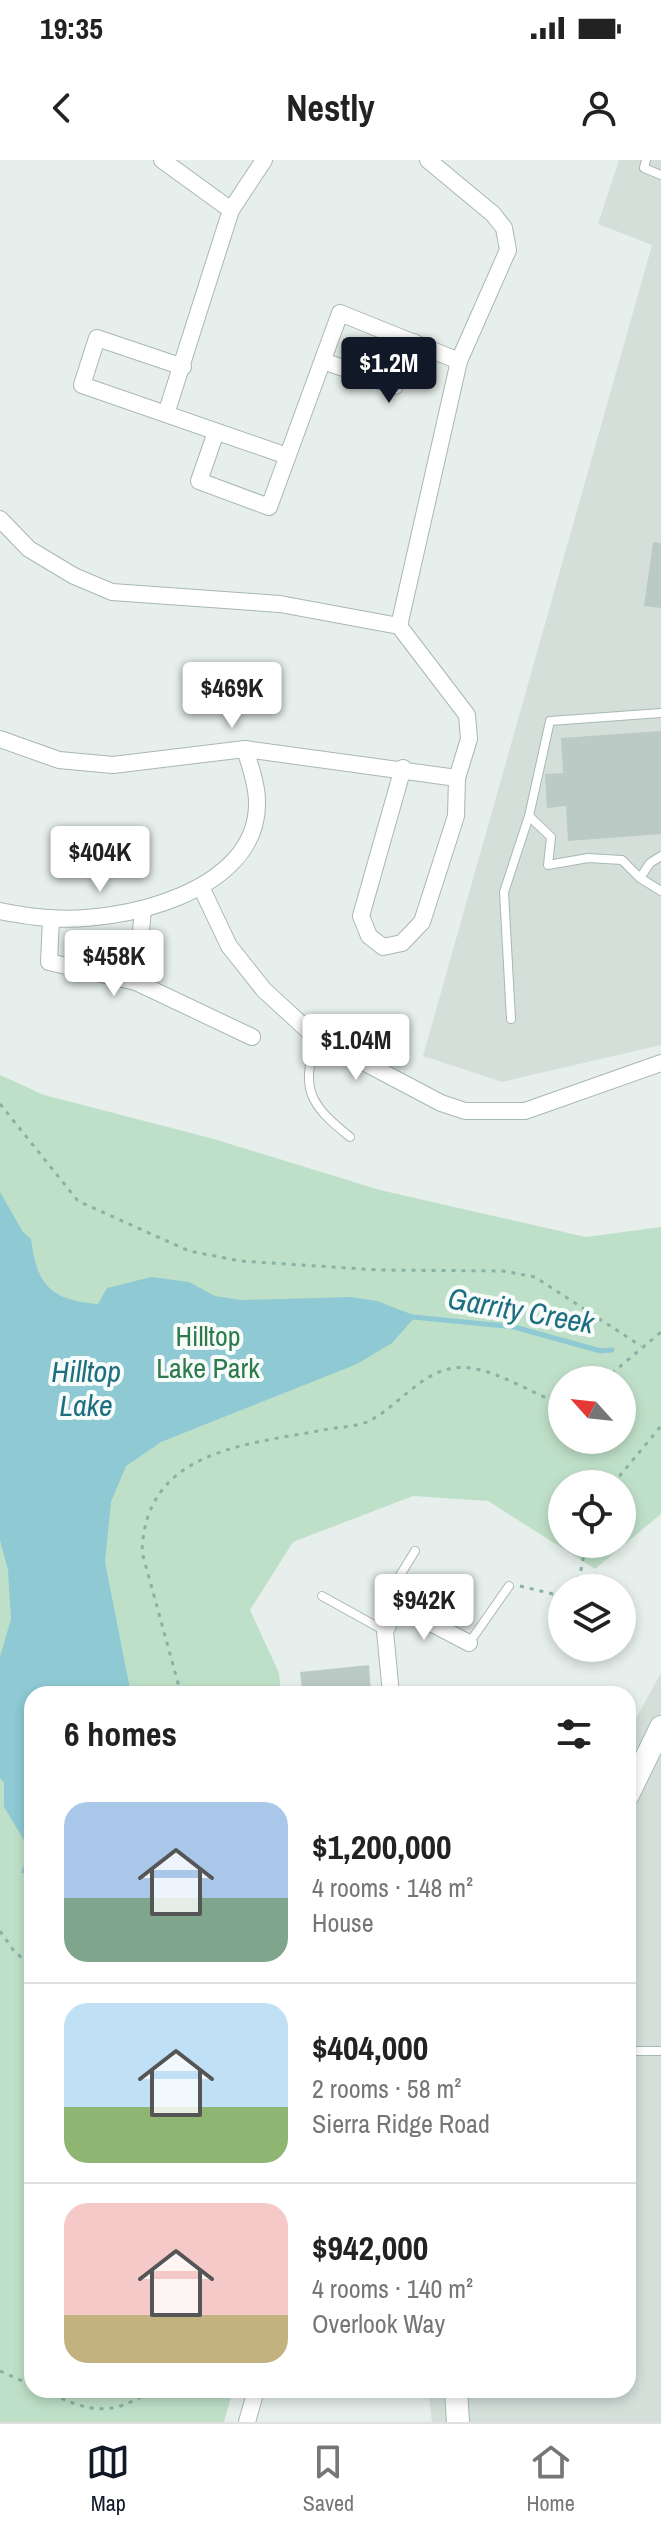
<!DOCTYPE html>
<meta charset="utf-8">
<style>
body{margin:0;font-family:"Archivo Narrow",sans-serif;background:#f2f2f2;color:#222;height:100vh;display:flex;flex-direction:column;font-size:30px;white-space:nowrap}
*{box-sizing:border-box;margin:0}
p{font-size:26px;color:#767676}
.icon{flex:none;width:44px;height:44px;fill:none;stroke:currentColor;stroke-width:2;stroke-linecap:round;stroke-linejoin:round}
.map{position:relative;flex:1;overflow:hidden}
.sheet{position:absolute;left:24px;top:1526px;width:612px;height:712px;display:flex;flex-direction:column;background:#fff;border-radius:24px;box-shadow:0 4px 12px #0003}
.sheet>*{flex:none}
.needle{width:52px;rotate:297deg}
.tools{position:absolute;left:548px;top:1206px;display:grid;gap:16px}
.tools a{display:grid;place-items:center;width:88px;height:88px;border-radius:50%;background:#fff;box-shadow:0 4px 12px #0003;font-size:40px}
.price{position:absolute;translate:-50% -68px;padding:0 18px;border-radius:8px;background:#fff;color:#222;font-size:26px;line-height:52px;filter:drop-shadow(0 2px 4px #0008)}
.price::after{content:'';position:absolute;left:50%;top:48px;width:24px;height:18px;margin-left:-12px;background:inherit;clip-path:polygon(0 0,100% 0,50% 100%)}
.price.current{background:#111827;color:#fff}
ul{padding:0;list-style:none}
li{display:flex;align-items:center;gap:24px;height:200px;padding:0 40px}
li+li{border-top:2px solid #e0e0e0}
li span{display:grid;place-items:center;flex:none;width:224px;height:160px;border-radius:24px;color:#555}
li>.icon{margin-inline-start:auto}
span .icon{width:96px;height:96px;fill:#fffc;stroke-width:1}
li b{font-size:34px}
h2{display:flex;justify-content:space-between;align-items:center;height:96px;padding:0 40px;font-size:34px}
.status{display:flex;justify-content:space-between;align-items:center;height:56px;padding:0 40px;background:#fff;direction:ltr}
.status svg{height:22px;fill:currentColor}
header{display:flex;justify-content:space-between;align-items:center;height:104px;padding:0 40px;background:#fff;font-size:36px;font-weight:800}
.menu{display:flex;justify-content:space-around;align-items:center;height:112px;border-top:2px solid #e0e0e0;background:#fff;font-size:22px;color:#767676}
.menu a{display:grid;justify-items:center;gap:4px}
.menu .current{color:#111827}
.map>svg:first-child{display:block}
.built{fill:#d4dfda}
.green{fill:#bfe0c8;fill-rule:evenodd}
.water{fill:#8ec9d4}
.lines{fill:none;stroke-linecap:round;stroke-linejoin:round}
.stream{stroke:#8ec9d4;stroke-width:5}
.building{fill:#bbcac4}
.lane-casing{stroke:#a8b8b2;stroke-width:10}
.street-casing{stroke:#a8b8b2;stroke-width:18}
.secondary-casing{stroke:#a4bbb3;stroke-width:24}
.path{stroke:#86b3a5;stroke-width:3;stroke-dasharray:4 6;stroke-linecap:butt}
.lane{stroke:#fff;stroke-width:8}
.street{stroke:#fff;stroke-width:16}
.secondary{stroke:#fff;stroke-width:22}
.labels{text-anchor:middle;stroke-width:8;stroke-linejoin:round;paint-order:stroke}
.park-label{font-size:28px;fill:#2d7a4b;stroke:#f7fbf9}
.water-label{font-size:30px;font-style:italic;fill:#1c6f80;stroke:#f7fbf9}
</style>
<div class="status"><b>19:35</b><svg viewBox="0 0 49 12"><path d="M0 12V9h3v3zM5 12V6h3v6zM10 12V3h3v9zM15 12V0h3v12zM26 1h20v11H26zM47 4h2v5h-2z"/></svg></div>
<header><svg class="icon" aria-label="back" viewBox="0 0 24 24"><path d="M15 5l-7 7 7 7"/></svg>Nestly<svg class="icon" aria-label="person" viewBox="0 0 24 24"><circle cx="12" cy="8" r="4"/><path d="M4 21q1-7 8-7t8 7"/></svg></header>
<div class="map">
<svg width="661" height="2262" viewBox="0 0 661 2262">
<rect width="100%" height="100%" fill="#e6efeb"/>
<path class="built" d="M619,0H661V885L502,922L423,896L652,85L598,64Z
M661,1513V2262H432L428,2230H628V1573Z"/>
<path class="green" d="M0,915L44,935L214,979L380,1030L586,1077L661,1067V1354L595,1409L488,1341L413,1336L293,1382L250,1450L279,1513L281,1534H32V2230H233L224,2262H0ZM562,1220H622V1280H562ZM562,1324H622V1384H562Z"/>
<path class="water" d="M0,1032L23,1072L31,1079C37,1125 50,1140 98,1144L107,1128L151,1117L189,1122L215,1136L241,1140L351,1137L377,1141L416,1156L392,1183L357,1204L161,1282L126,1306L111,1342L105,1402L131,1534H32V1714L21,1713L30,1690L4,1647V1623L0,1618V1497L11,1459L8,1410L0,1380Z"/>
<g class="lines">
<path class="stream" d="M413,1157L514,1167L601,1191L612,1190"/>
</g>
<path class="building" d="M653,382L661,383V448L644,446Z
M661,571V674L568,681L566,646L547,648L545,614L563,613L561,578Z
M369,1505L371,1534H352L351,1526L302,1529L300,1512Z"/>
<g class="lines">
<defs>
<path id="lane" d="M646,0L644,8L661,15
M529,656L551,677L548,705L588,698L622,700L640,718L661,731
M640,718L650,703L661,696
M511,859L504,732L529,656L550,561L661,553
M318,878C299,929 310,945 350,977
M322,1436L385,1471
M397,1446L396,1422L415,1391
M469,1483L509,1426
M628,1891H661"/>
<path id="street" d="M162,0L231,50
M323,201L395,226L414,182
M183,207L97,178L82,225L287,296
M166,254L231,50L264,0
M216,272L199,321L269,347L340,153L459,201
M0,359L29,389L74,416L112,432L280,444L399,466
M399,466L467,555L469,579L457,618L456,656L422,762L402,783L383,787L369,776L361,756L403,608
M399,466L459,201L508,90L504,68L493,54L428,0
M0,579L59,600L113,605L245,589L457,618
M201,727L229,786L264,830L314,876L441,943L465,951H525L661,903
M0,751C16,754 32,757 49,758C118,764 259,733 257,642C257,624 250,606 245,589
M51,759L49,802L136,822L252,877
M136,822L143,750
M391,1534L385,1471L398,1446L469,1483
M247,2262L256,2230"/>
<path id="secondary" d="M628,1635L661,1567
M456,2230L458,2262"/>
</defs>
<use href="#lane" class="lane-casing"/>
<use href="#street" class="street-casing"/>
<use href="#secondary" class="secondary-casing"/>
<path class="path" d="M0,944L78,1041L189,1091L240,1101L378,1110L503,1111L535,1117L641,1186
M604,1220L661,1172
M613,1324L661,1266
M520,1426L553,1434L562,1432
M571,1428L580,1415L586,1384
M181,1534L142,1392C145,1290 245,1285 323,1270C338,1267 358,1267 371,1260C404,1242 428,1202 470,1208C496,1211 525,1229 549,1239H562
M0,1771L14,1791L32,1807
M0,2211L32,2225
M43,2230C88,2251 108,2259 152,2230"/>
<use href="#lane" class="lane"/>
<use href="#street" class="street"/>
<use href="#secondary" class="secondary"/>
</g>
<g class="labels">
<g class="park-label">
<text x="208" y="1186">Hilltop<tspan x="208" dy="32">Lake Park</tspan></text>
</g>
<g class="water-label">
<text transform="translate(521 1151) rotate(10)" y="10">Garrity Creek</text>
<text x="86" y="1222">Hilltop<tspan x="86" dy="34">Lake</tspan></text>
</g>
</g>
</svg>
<div class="tools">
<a><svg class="needle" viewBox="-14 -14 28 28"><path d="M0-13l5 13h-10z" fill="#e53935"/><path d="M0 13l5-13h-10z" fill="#767676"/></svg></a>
<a><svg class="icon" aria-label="locate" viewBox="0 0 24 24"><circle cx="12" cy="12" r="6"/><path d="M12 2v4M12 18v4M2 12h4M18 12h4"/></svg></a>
<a><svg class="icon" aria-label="layers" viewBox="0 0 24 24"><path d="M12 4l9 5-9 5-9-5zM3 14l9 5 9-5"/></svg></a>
</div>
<b class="price current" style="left:389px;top:245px">$1.2M</b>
<b class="price" style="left:232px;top:570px">$469K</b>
<b class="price" style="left:100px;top:734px">$404K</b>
<b class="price" style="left:114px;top:838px">$458K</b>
<b class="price" style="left:356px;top:922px">$1.04M</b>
<b class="price" style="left:424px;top:1482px">$942K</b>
<section class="sheet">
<h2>6 homes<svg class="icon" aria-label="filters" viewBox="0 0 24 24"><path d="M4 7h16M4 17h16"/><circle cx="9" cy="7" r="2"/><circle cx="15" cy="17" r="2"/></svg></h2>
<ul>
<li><span style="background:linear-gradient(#a9c7e8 60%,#7fa58c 0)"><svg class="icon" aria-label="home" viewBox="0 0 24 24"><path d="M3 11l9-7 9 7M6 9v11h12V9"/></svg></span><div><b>$1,200,000</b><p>4 rooms · 148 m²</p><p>House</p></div></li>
<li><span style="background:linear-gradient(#bfe0f5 65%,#8fb573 0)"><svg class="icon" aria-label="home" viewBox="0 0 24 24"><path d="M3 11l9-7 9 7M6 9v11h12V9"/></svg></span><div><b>$404,000</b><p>2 rooms · 58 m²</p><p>Sierra Ridge Road</p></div></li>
<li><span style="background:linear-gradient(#f6c9c9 70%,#c2b280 0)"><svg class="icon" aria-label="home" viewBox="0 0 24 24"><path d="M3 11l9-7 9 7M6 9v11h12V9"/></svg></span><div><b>$942,000</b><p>4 rooms · 140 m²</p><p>Overlook Way</p></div></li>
</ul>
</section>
</div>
<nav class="menu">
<a class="current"><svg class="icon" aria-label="map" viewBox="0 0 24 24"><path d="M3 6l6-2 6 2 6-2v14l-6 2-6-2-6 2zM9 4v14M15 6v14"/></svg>Map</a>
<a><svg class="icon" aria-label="saved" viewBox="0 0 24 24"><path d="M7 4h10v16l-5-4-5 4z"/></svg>Saved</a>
<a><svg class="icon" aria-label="home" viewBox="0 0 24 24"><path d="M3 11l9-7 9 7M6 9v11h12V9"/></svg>Home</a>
</nav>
